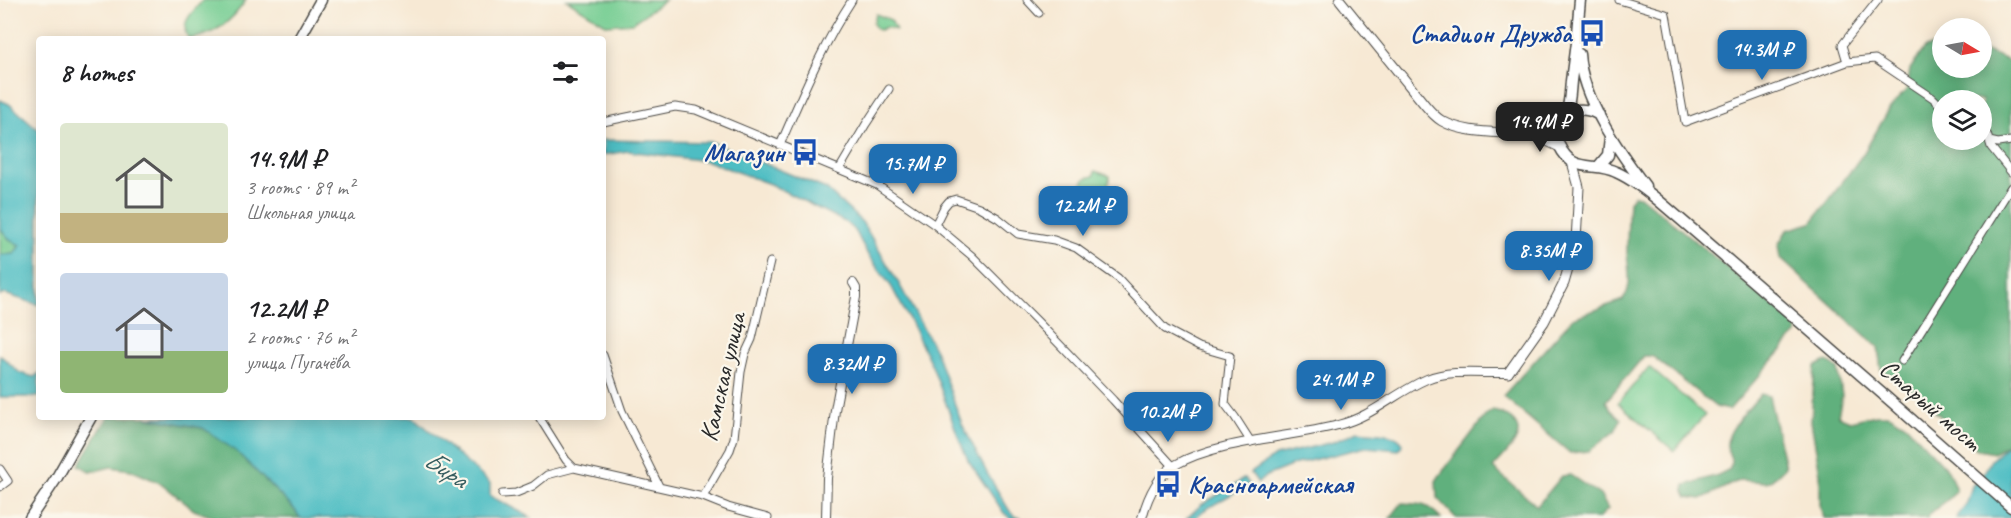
<!DOCTYPE html>
<meta charset="utf-8">
<style>
body{margin:0;font-family:Caveat,sans-serif;background:#f2f2f2;color:#202124;height:100vh;display:flex;flex-direction:column;font-size:22px;white-space:nowrap}
*{box-sizing:border-box;margin:0}
p{font-size:20px;color:#757577}
.icon{flex:none;width:33px;height:33px;fill:none;stroke:currentColor;stroke-width:2;stroke-linecap:round;stroke-linejoin:round}
.map{position:relative;flex:1;overflow:hidden}
.sheet{position:absolute;left:36px;top:36px;width:570px;height:384px;display:flex;flex-direction:column;background:#fff;border-radius:6px;box-shadow:0 3px 15px #0003}
.sheet>*{flex:none}
.needle{width:39px;rotate:100deg}
.buttons{position:absolute;left:1932px;top:18px;display:grid;gap:12px}
.buttons a{display:grid;place-items:center;width:60px;height:60px;border-radius:50%;background:#fff;box-shadow:0 3px 15px #0003;font-size:30px}
.price{position:absolute;translate:-50% -51px;padding:0 14px;border-radius:12px;background:#1f6fb2;color:#fff;font-size:20px;line-height:39px;filter:drop-shadow(0 2px 3px #0008)}
.price::after{content:'';position:absolute;left:50%;top:36px;width:18px;height:14px;margin-left:-9px;background:inherit;clip-path:polygon(0 0,100% 0,50% 100%)}
.price.on{background:#222;color:#fff}
ul{padding:0;list-style:none}
li{display:flex;align-items:center;gap:18px;height:150px;padding:0 24px}
li span{display:grid;place-items:center;flex:none;width:168px;height:120px;border-radius:6px;color:#555}
li>.icon{margin-inline-start:auto}
span .icon{width:72px;height:72px;fill:#fffc;stroke-width:1}
li b{font-size:26px}
h2{display:flex;justify-content:space-between;align-items:center;height:72px;padding:0 24px;font-size:26px}
.map>svg:first-child{display:block}
.green{fill:#76cd93;stroke:#507c5f;stroke-width:1.5}
.forest{fill:#60b07d;stroke:#466e54;stroke-width:1.5;fill-rule:evenodd}
.water{fill:#4ebdc3;stroke:#3c7477;stroke-width:1.5}
.lines{fill:none;stroke-linecap:round;stroke-linejoin:round}
.minor-casing{stroke:#4a4844;stroke-width:9}
.tertiary-casing{stroke:#4a4844;stroke-width:10}
.secondary-casing{stroke:#4a4844;stroke-width:11}
.primary-casing{stroke:#4a4844;stroke-width:13}
.minor{stroke:#fff;stroke-width:7}
.tertiary{stroke:#fff;stroke-width:8}
.secondary{stroke:#fff;stroke-width:9}
.primary{stroke:#fff;stroke-width:10}
.labels{text-anchor:middle;stroke-width:4.5;stroke-linejoin:round;paint-order:stroke}
.transit-label{font-size:26px;font-weight:bold;fill:#164399;stroke:#fbf7ec;text-anchor:end}
.street-label{font-size:26px;fill:#2b2b2b;stroke:#fbf7ec}
.water-label{font-size:27px;font-style:italic;fill:#375e60;stroke:#fbf7ec}
</style>
<div class="map">
<svg width="2011" height="518" viewBox="0 0 2011 518">
<rect width="100%" height="100%" fill="#fbf7ec"/>
<filter id="ink" filterUnits="userSpaceOnUse"><feTurbulence type="fractalNoise" baseFrequency=".0167" numOctaves="2"/><feDisplacementMap in="SourceGraphic" scale="12" xChannelSelector="R" yChannelSelector="G"/><feConvolveMatrix kernelMatrix="1 2 1 2 8 2 1 2 1" color-interpolation-filters="sRGB"/></filter>
<filter id="wash" filterUnits="userSpaceOnUse"><feTurbulence type="fractalNoise" baseFrequency=".008" numOctaves="4" result="noise"/><feDisplacementMap in="SourceGraphic" scale="24" xChannelSelector="R" yChannelSelector="G"/><feGaussianBlur stdDeviation="1.35" result="paint"/><feColorMatrix in="noise" values="0 0 0 0 0 0 0 0 0 0 0 0 0 0 0 0 0 1.4 0 .05"/><feComposite in="paint" operator="in"/></filter>
<g filter="url(#wash)">
<rect width="100%" height="100%" fill="#f7e9d4"/>
<path class="green" d="M203,0H246C233,20 214,36 189,39C178,23 193,12 203,0Z
M567,0H665L632,23L607,25Z
M876,14L891,20L896,30L886,27L880,30L876,29L873,23Z
M1095,171L1110,176L1107,191L1080,186L1086,178L1094,176Z
M0,228L10,240L20,245L14,254L0,255Z
M1649,367L1705,415L1674,451L1618,403Z"/>
<path class="forest" d="M1942,44V68H1982V49L2011,62V442L1994,453L1978,450L1899,379L1881,370L1878,347L1780,258L1778,245L1787,230L1811,223L1829,200L1863,154L1890,108L1907,89L1910,69L1925,48ZM1942,100H1982V140H1942Z
M1634,195L1640,196L1796,324L1797,333L1729,410L1716,407L1652,356H1644L1606,401L1611,410L1621,419L1615,431L1589,451L1570,453L1503,396L1573,318L1623,300C1633,286 1628,270 1627,253C1627,236 1628,218 1629,201Z
M1827,361L1838,369L1842,396L1838,416L1850,421L1876,415H1889L1906,425L1948,470L1956,490C1950,503 1934,506 1927,518H1824L1820,507V474L1811,421L1815,366Z
M1761,394L1769,396L1785,467L1772,480L1766,482L1740,480L1701,499L1687,497L1684,491L1685,485L1718,475L1730,469C1733,454 1728,457 1727,446C1725,431 1752,405 1761,394Z
M1493,410C1500,412 1505,415 1511,419C1531,435 1503,455 1493,468L1537,506L1562,476L1570,475L1600,495L1608,509L1599,518H1456L1437,498L1436,481L1440,475L1486,415Z
M108,417H146L203,428L237,452L295,510L300,518H215L194,510L162,484L131,470L111,467L91,472L79,465Z
M1402,503C1422,504 1426,503 1441,518H1390Z"/>
<path class="water" d="M0,100L9,104L39,130V305L5,294L0,296V255L14,254L20,245L10,240L0,228Z
M603,140L712,142L826,189L862,222L897,280L936,352L962,424L987,473L1009,510L1016,517L1022,518H1010L1004,513L968,460L959,439L933,368L911,323L891,286L868,255L856,232L845,222L770,184L707,161L628,151L603,155Z
M0,355L20,373L34,377L39,373V397H0Z
M146,417H414L490,483V496L532,518H300L295,510L237,452L203,428Z
M1358,431C1372,433 1395,431 1403,444L1399,450L1366,447L1296,464L1266,476L1258,483L1251,473L1275,456L1333,442Z
M2011,442V518H1956L1967,503L1972,486L1984,473L1991,460Z
M1245,478L1249,484L1203,511L1195,518H1187L1201,505Z"/>
</g>
<g filter="url(#ink)">
<g class="lines">
<defs>
<path id="minor" d="M1027,0L1039,13
M1619,0L1666,14L1685,122L1847,62L1875,59L1933,98L1942,107
M1847,62L1842,45L1878,0
M603,122L675,107L696,110L877,185L935,225L972,256L1038,322L1113,400L1173,466
M1982,129L1987,134L1991,147L2011,172
M1989,141L1998,143L2011,141
M780,145C802,95 822,46 852,0
M840,168L866,124L889,89
M935,225L944,207L949,201L956,199L979,207L998,218L1018,234L1054,240L1076,248L1118,278L1165,329L1199,347L1230,356L1225,404L1235,417L1251,442
M603,355L622,411L659,486
M1902,361L2011,187
M539,417L566,460L574,468
M0,469L8,481L0,487
M502,494L516,493L533,486L547,475L574,468L703,497L728,507L768,518
M703,497L730,450L734,438L741,372L745,354L752,339L770,262"/>
<path id="tertiary" d="M826,518L827,478L835,410L856,297V288L853,283
M1142,518C1147,499 1157,476 1175,465C1219,440 1289,438 1338,425C1372,417 1396,392 1427,379C1451,369 1483,374 1508,373"/>
<path id="secondary" d="M1340,0L1425,105C1430,111 1435,117 1442,121C1467,135 1502,131 1529,135C1540,136 1550,143 1560,147
M1532,134L1557,124
M1508,373L1544,322L1564,283L1576,241L1579,187L1572,162"/>
<path id="primary" d="M1580,0C1578,27 1575,54 1571,81C1570,91 1570,104 1566,113C1560,126 1550,127 1559,145C1573,175 1593,161 1616,172C1634,180 1650,193 1665,206C1781,305 1896,405 2011,507
M299,39L321,0
M1579,54C1582,99 1618,150 1645,186
M1566,113C1578,108 1588,108 1599,115
M1598,167L1608,155L1610,137
M30,518L56,479L91,417"/>
</defs>
<use href="#minor" class="minor-casing"/>
<use href="#tertiary" class="tertiary-casing"/>
<use href="#secondary" class="secondary-casing"/>
<use href="#primary" class="primary-casing"/>
<use href="#minor" class="minor"/>
<use href="#tertiary" class="tertiary"/>
<use href="#secondary" class="secondary"/>
<use href="#primary" class="primary"/>
</g>
</g>
<defs>
<symbol id="bus-bare" viewBox="-9 -9 18 18"><path d="M-5-6H5V4H4V6H2V4H-2V6H-4V4H-5ZM-3.5-4V0h7V-4ZM-3.5 1.2v1.5H-2V1.2ZM2 1.2v1.5H3.5V1.2Z" fill="#1a4fb4" stroke="#fbf7ec" stroke-width="2.5" paint-order="stroke"/></symbol>
</defs>
<g fill-rule="evenodd">
<use href="#bus-bare" x="1573" y="14" width="38" height="38"/>
<use href="#bus-bare" x="786" y="133" width="38" height="38"/>
<use href="#bus-bare" x="1149" y="465" width="38" height="38"/>
</g>
<g class="labels">
<g class="transit-label">
<text x="1572" y="42">Стадион Дружба</text>
<text x="785" y="161">Магазин</text>
<text x="1188" y="493" text-anchor="start">Красноармейская</text>
</g>
<g class="street-label">
<text transform="translate(722 377) rotate(-77)" y="9">Камская улица</text>
<text transform="translate(1931 405) rotate(41)" y="9">Старый мост</text>
</g>
<g class="water-label">
<text transform="translate(446 469) rotate(33)" y="9">Бира</text>
</g>
</g>
</svg>
<div class="buttons">
<a><svg class="needle" viewBox="-14 -14 28 28"><path d="M0-13l5 13h-10z" fill="#e53935"/><path d="M0 13l5-13h-10z" fill="#757577"/></svg></a>
<a><svg class="icon" aria-label="layers" viewBox="0 0 24 24"><path d="M12 4l9 5-9 5-9-5zM3 14l9 5 9-5"/></svg></a>
</div>
<b class="price" style="left:1762px;top:81px">14.3M ₽</b>
<b class="price on" style="left:1540px;top:153px">14.9M ₽</b>
<b class="price" style="left:913px;top:195px">15.7M ₽</b>
<b class="price" style="left:1083px;top:237px">12.2M ₽</b>
<b class="price" style="left:1549px;top:282px">8.35M ₽</b>
<b class="price" style="left:852px;top:395px">8.32M ₽</b>
<b class="price" style="left:1341px;top:411px">24.1M ₽</b>
<b class="price" style="left:1168px;top:443px">10.2M ₽</b>
<section class="sheet">
<h2>8 homes<svg class="icon" aria-label="filters" viewBox="0 0 24 24"><path d="M4 7h16M4 17h16"/><circle cx="9" cy="7" r="2"/><circle cx="15" cy="17" r="2"/></svg></h2>
<ul>
<li><span style="background:linear-gradient(#dfe7d0 75%,#c2b280 0)"><svg class="icon" aria-label="home" viewBox="0 0 24 24"><path d="M3 11l9-7 9 7M6 9v11h12V9"/></svg></span><div><b>14.9M ₽</b><p>3 rooms · 89 m²</p><p>Школьная улица</p></div></li>
<li><span style="background:linear-gradient(#c9d6e8 65%,#8fb573 0)"><svg class="icon" aria-label="home" viewBox="0 0 24 24"><path d="M3 11l9-7 9 7M6 9v11h12V9"/></svg></span><div><b>12.2M ₽</b><p>2 rooms · 76 m²</p><p>улица Пугачёва</p></div></li>
</ul>
</section>
</div>
